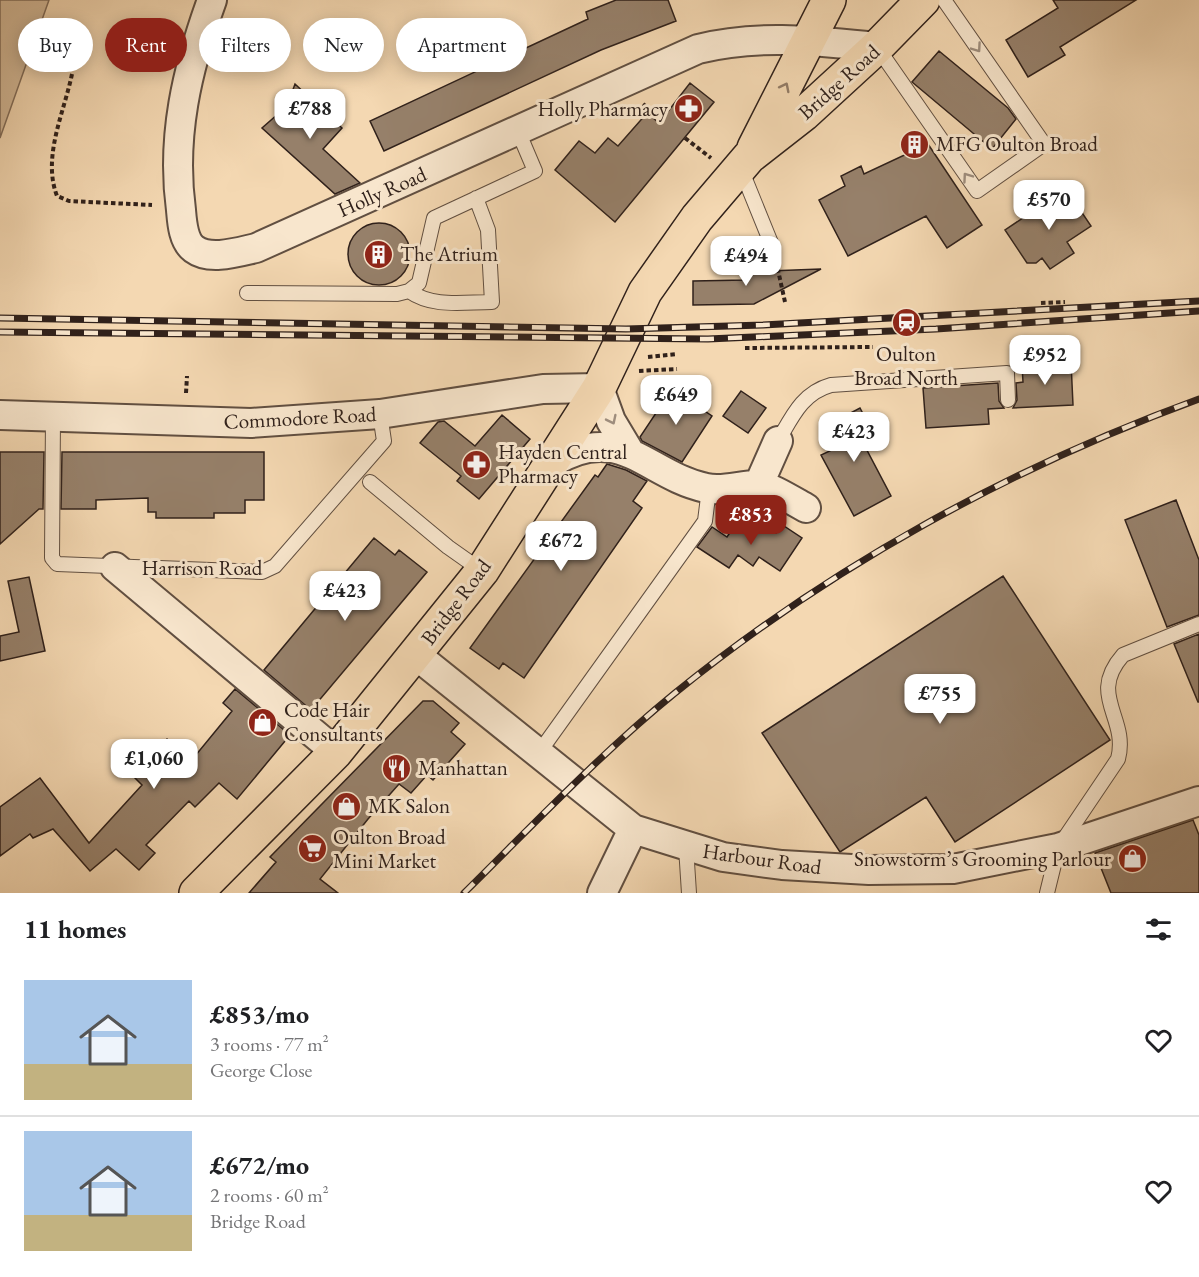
<!DOCTYPE html>
<meta charset="utf-8">
<style>
body{margin:0;font-family:"EB Garamond",serif;background:#f6f6f6;color:#202124;height:100vh;display:flex;flex-direction:column;font-size:22px;white-space:nowrap}
*{box-sizing:border-box;margin:0}
p{font-size:20px;color:#757577}
.icon{flex:none;width:33px;height:33px;fill:none;stroke:currentColor;stroke-width:2;stroke-linecap:round;stroke-linejoin:round}
.map{position:relative;height:893px;overflow:hidden}
.sheet{display:flex;flex-direction:column;background:#fff;flex:1}
.sheet>*{flex:none}
.guide{position:absolute;left:18px;top:18px;width:600px;height:54px;display:flex;gap:12px}
.price{position:absolute;translate:-50% -51px;padding:0 14px;border-radius:12px;background:#fff;color:#222;font-size:20px;line-height:39px;filter:drop-shadow(0 2px 3px #0008)}
.price::after{content:'';position:absolute;left:50%;top:36px;width:18px;height:14px;margin-left:-9px;background:inherit;clip-path:polygon(0 0,100% 0,50% 100%)}
.price.active{background:#8f2418;color:#fff}
ul{padding:0;list-style:none}
li{display:flex;align-items:center;gap:18px;height:150px;padding:0 24px}
li+li{border-top:2px solid #e0e0e0}
li span{display:grid;place-items:center;flex:none;width:168px;height:120px;border-radius:0px;color:#555}
li>.icon{margin-inline-start:auto}
span .icon{width:72px;height:72px;fill:#fffc;stroke-width:1}
li b{font-size:26px}
h2{display:flex;justify-content:space-between;align-items:center;height:72px;padding:0 24px;font-size:26px}
.pill{padding:0 21px;border-radius:27px;background:#fff;box-shadow:0 3px 15px #0003;font-size:21px;line-height:54px}
.pill.active{background:#8f2418;color:#fff}
.map>svg:first-child{display:block}
.green{fill:#d3b998;stroke:#826d5a;stroke-width:1.5}
.building{fill:#96806a;stroke:#30211b;stroke-width:1.5}
.lines{fill:none;stroke-linecap:round;stroke-linejoin:round}
.service-casing{stroke:#614f41;stroke-width:16}
.minor-casing{stroke:#614f41;stroke-width:32}
.trunk-casing{stroke:#30211b;stroke-width:36}
.path{stroke:#30211b;stroke-width:4;stroke-dasharray:4.5 3;stroke-linecap:butt}
.service{stroke:#f8e6cd;stroke-width:14}
.minor{stroke:#f8e6cd;stroke-width:28}
.trunk{stroke:#f4d8b2;stroke-width:33}
.rail-casing{stroke:#30211b;stroke-width:7}
.rail{stroke:#f8e6cd;stroke-width:4.5;stroke-dasharray:14;stroke-linecap:butt}
.oneway{stroke:#9e8d7d}
.oneway2{stroke:#927c66}
.labels{text-anchor:middle;stroke-width:6;stroke-linejoin:round;paint-order:stroke}
.street-label{font-size:21px;fill:#30211b;stroke:#f8e6cd}
.poi-label{font-size:21px;fill:#30211b;stroke:#f8e6cd;text-anchor:start}
</style>
<div class="map">
<svg width="1199" height="893" viewBox="0 0 1199 893">
<rect width="100%" height="100%" fill="#f4d8b2"/>
<filter id="stains"><feTurbulence type="fractalNoise" baseFrequency=".00333" numOctaves="4"/><feColorMatrix values="0 0 0 0 .2 0 0 0 0 .09 0 0 0 0 .02 0 0 0 .5 -.17"/></filter>
<radialGradient id="worn" r=".72"><stop offset=".6" stop-color="#630" stop-opacity="0"/><stop offset="1" stop-color="#630" stop-opacity=".3"/></radialGradient>
<path class="green" d="M0,0H49L0,138Z"/>
<path class="building" d="M616,0H668L676,21L601,50L384,151L370,121L588,19L586,12Z
M1053,0H1136L1060,47L1065,55L1028,77L1006,40L1058,8Z
M939,51L1008,108L1016,119L992,149L912,82Z
M690,83L714,102L615,222L555,170L579,141L595,153L608,138L618,146L647,113L659,123Z
M295,84L342,128L323,149L360,183L335,194L262,128L287,106Z
M928,144L982,225L947,248L926,216L848,256L819,200L845,186L841,176L861,166L864,174Z
M1066,189L1091,226L1067,242L1074,253L1050,269L1042,258L1036,263H1027L1005,230Z
M348 254a31 31 0 1 1 62 0a31 31 0 1 1-62 0Z
M821,269L754,304L693,305V281L745,280V272Z
M1071,362L1073,405L1013,408L1017,400L1016,383L1023,382L1022,364Z
M998,383L999,401L1004,408L988,409L989,424L926,428L923,388Z
M672,389L712,416L682,462L642,441L640,437Z
M741,391L766,408L748,433L723,416Z
M860,408L871,429L859,435L891,496L854,516L821,455L834,449L822,428Z
M502,415L530,439L479,499L457,481L461,476L420,443L438,422L444,421L475,446Z
M0,452H44L43,509H39L0,544Z
M62,452H264V500H245V513H214V518H156V512H148V498L96,500V509H61Z
M607,464L626,470L647,481L633,501L642,508L524,678L503,663L499,669L470,648L595,475L598,477Z
M1176,500L1199,560V615L1167,627L1125,520Z
M760,522L776,533L781,524L802,538L780,571L759,557L753,566L738,555L729,568L697,547L712,527L727,537L735,525L751,536Z
M374,538L395,555L399,550L427,572L311,710L264,670Z
M1003,576L1110,740L955,842L926,797L840,852L762,733Z
M29,577L45,651L0,661V636L19,632L8,581Z
M1199,634V702H1198L1174,644Z
M235,689L290,735L237,799L219,783L195,807L189,801L146,845L155,853L139,870L116,849L90,871L53,829L33,838L30,834L0,856V807L40,778L89,843L142,785L133,776L167,739L191,761L232,711L223,703Z
M423,701H433L459,723L451,732L465,744L433,780L427,775L411,793L399,784L368,819L320,879L338,893H249L276,862L270,857Z
M1193,820L1199,835V893H1111L1095,853Z"/>
<g class="lines">
<defs>
<path id="service" d="M877,47L977,191L1044,144L944,0
M741,169L771,243
M409,291C433,308 463,302 492,302L488,230L476,198
M247,293L397,294L409,291L419,283L434,218L535,171L518,131
M53,416L52,558L57,564L262,572L275,566L384,441L380,414
M778,441C792,417 802,393 831,385L1007,373L1008,400
M370,482L448,547L482,571
M538,754L705,521L709,489
M686,847L689,893
M1047,893L1058,848L1118,759C1129,717 1087,696 1123,655L1199,624"/>
<path id="minor" d="M212,0C187,69 171,137 181,210C182,222 183,241 194,249C210,261 238,252 256,248L698,49C758,34 816,41 877,47
M0,415L251,423L380,414L543,389L599,388L611,421L629,451
M553,462C621,421 646,475 706,488C723,492 740,485 757,485C768,485 795,502 806,508
M759,484L778,441
M115,567L336,752
M416,655L633,829L723,857L782,865L869,870L953,869L1058,848L1199,801
M602,893L633,829"/>
<path id="trunk" d="M754,148L829,0
M196,893L336,752L482,571L599,388L645,292L697,218L749,157L804,114L877,47L923,0"/>
</defs>
<use href="#service" class="service-casing"/>
<use href="#minor" class="minor-casing"/>
<use href="#trunk" class="trunk-casing"/>
<path class="path" d="M72,74C64,113 42,157 57,196L69,201L152,205
M643,104L662,119
M685,138L711,158
M776,261L785,302
M1041,303L1065,302
M745,348L873,347
M648,357L677,354
M639,371L677,369
M186,393L187,376"/>
<use href="#service" class="service"/>
<use href="#minor" class="minor"/>
<use href="#trunk" class="trunk"/>
<defs>
<path id="rail" d="M0,318L626,329L763,325L1199,301
M0,332L708,339L936,329L1199,311
M464,893C533,825 600,754 675,693C830,567 1012,467 1199,399"/>
</defs>
<use href="#rail" class="rail-casing"/>
<use href="#rail" class="rail"/>
</g>
<defs><path id="oneway-chevron" d="M-2-3.5L2.5 0L-2 3.5" fill="none" stroke-width="1.6" stroke-linecap="round" stroke-linejoin="round" transform="scale(1.5)"/></defs>
<g class="oneway">
<use href="#oneway-chevron" transform="translate(977 48) rotate(55)"/>
<use href="#oneway-chevron" transform="translate(967 177) rotate(-125)"/>
<use href="#oneway-chevron" transform="translate(612 420) rotate(64)"/>
</g>
<use class="oneway2" href="#oneway-chevron" transform="translate(785 87) rotate(-63)"/>
<defs>
<symbol id="pharmacy-disc" viewBox="-11 -11 22 22"><circle r="9.5" fill="#8f2418" stroke="#f8e6cd"/><path d="M-2-6h4v4h4v4h-4v4h-4v-4h-4v-4h4Z" fill="#fff"/></symbol>
<symbol id="building-disc" viewBox="-11 -11 22 22"><circle r="9.5" fill="#8f2418" stroke="#f8e6cd"/><path d="M-4-6H4V6H1V3H-1V6H-4ZM-2.5-4.3h1.7v1.8h-1.7ZM.8-4.3h1.7v1.8H.8ZM-2.5-1h1.7V.8h-1.7ZM.8-1h1.7V.8H.8Z" fill="#fff"/></symbol>
<symbol id="station-disc" viewBox="-11 -11 22 22"><circle r="9.5" fill="#8f2418" stroke="#f8e6cd"/><path d="M-3-6H3Q5-6 5-4V2Q5 4 3 4L4.5 6H3L1.5 4h-3L-3 6H-4.5L-3 4Q-5 4-5 2V-4Q-5-6-3-6ZM-3.5-4v3h7v-3ZM-3.5 1v1.5H-2V1ZM2 1v1.5H3.5V1Z" fill="#fff"/></symbol>
<symbol id="shop-disc" viewBox="-11 -11 22 22"><circle r="9.5" fill="#8f2418" stroke="#f8e6cd"/><path d="M-5-2.5h2.3a2.7 3.5 0 0 1 5.4 0H5L5.5 6h-11ZM-1.5-2.5h3a1.5 2.3 0 0 0-3 0Z" fill="#fff"/></symbol>
<symbol id="restaurant-disc" viewBox="-11 -11 22 22"><circle r="9.5" fill="#8f2418" stroke="#f8e6cd"/><path d="M-5-6h1v4h1v-4h1v4h1v-4h1v5L-1.5 .5V6h-2V.5L-5-1ZM5-6V6H3V1.5H1.5Q1.5-4 5-6Z" fill="#fff"/></symbol>
<symbol id="supermarket-disc" viewBox="-11 -11 22 22"><circle r="9.5" fill="#8f2418" stroke="#f8e6cd"/><path d="M-6-5.5h2.5l.6 2H6L4.5 2H-2.5L-4.4-4H-6ZM-1.5 3.2a1.3 1.3 0 1 0 .1 0ZM3 3.2a1.3 1.3 0 1 0 .1 0Z" fill="#fff"/></symbol>
</defs>
<g fill-rule="evenodd">
<use href="#pharmacy-disc" x="672" y="92" width="33" height="33"/>
<use href="#building-disc" x="898" y="128" width="33" height="33"/>
<use href="#building-disc" x="362" y="238" width="33" height="33"/>
<use href="#station-disc" x="890" y="306" width="33" height="33"/>
<use href="#pharmacy-disc" x="460" y="448" width="33" height="33"/>
<use href="#shop-disc" x="246" y="706" width="33" height="33"/>
<use href="#restaurant-disc" x="380" y="752" width="33" height="33"/>
<use href="#shop-disc" x="330" y="790" width="33" height="33"/>
<use href="#supermarket-disc" x="296" y="832" width="33" height="33"/>
<use href="#shop-disc" x="1116" y="842" width="33" height="33"/>
</g>
<g class="labels">
<g class="street-label">
<text transform="translate(839 82) rotate(-42)" y="7">Bridge Road</text>
<text transform="translate(382 192) rotate(-24)" y="7">Holly Road</text>
<text transform="translate(300 418) rotate(-3)" y="7">Commodore Road</text>
<text x="202" y="575">Harrison Road</text>
<text transform="translate(456 602) rotate(-53)" y="7">Bridge Road</text>
<text transform="translate(762 859) rotate(8)" y="7">Harbour Road</text>
</g>
<g class="poi-label">
<text x="668" y="116" text-anchor="end">Holly Pharmacy</text>
<text x="936" y="151">MFG Oulton Broad</text>
<text x="400" y="261">The Atrium</text>
<text x="906" y="361" text-anchor="middle">Oulton<tspan x="906" dy="24">Broad North</tspan></text>
<text x="498" y="459">Hayden Central<tspan x="498" dy="24">Pharmacy</tspan></text>
<text x="284" y="717">Code Hair<tspan x="284" dy="24">Consultants</tspan></text>
<text x="418" y="775">Manhattan</text>
<text x="368" y="813">MK Salon</text>
<text x="333" y="844">Oulton Broad<tspan x="333" dy="24">Mini Market</tspan></text>
<text x="1111" y="866" text-anchor="end">Snowstorm’s Grooming Parlour</text>
</g>
</g>
<rect width="100%" height="100%" filter="url(#stains)"/>
<rect width="100%" height="100%" fill="url(#worn)"/>
</svg>
<b class="price" style="left:310px;top:140px">£788</b>
<b class="price" style="left:1049px;top:231px">£570</b>
<b class="price" style="left:746px;top:287px">£494</b>
<b class="price" style="left:1045px;top:386px">£952</b>
<b class="price" style="left:676px;top:426px">£649</b>
<b class="price" style="left:854px;top:463px">£423</b>
<b class="price active" style="left:751px;top:546px">£853</b>
<b class="price" style="left:561px;top:572px">£672</b>
<b class="price" style="left:345px;top:622px">£423</b>
<b class="price" style="left:940px;top:725px">£755</b>
<b class="price" style="left:154px;top:790px">£1,060</b>
<div class="guide">
<a class="pill">Buy</a>
<a class="pill active">Rent</a>
<a class="pill">Filters</a>
<a class="pill">New</a>
<a class="pill">Apartment</a>
</div>
</div>
<section class="sheet">
<h2>11 homes<svg class="icon" aria-label="filters" viewBox="0 0 24 24"><path d="M4 7h16M4 17h16"/><circle cx="9" cy="7" r="2"/><circle cx="15" cy="17" r="2"/></svg></h2>
<ul>
<li><span style="background:linear-gradient(#a9c7e8 70%,#c2b280 0)"><svg class="icon" aria-label="home" viewBox="0 0 24 24"><path d="M3 11l9-7 9 7M6 9v11h12V9"/></svg></span><div><b>£853/mo</b><p>3 rooms · 77 m²</p><p>George Close</p></div><svg class="icon" aria-label="heart" viewBox="0 0 24 24"><path d="M12 20l-8-8c-3-5 5-10 8-4 3-6 11-1 8 4z"/></svg></li>
<li><span style="background:linear-gradient(#a9c7e8 70%,#c2b280 0)"><svg class="icon" aria-label="home" viewBox="0 0 24 24"><path d="M3 11l9-7 9 7M6 9v11h12V9"/></svg></span><div><b>£672/mo</b><p>2 rooms · 60 m²</p><p>Bridge Road</p></div><svg class="icon" aria-label="heart" viewBox="0 0 24 24"><path d="M12 20l-8-8c-3-5 5-10 8-4 3-6 11-1 8 4z"/></svg></li>
</ul>
</section>
